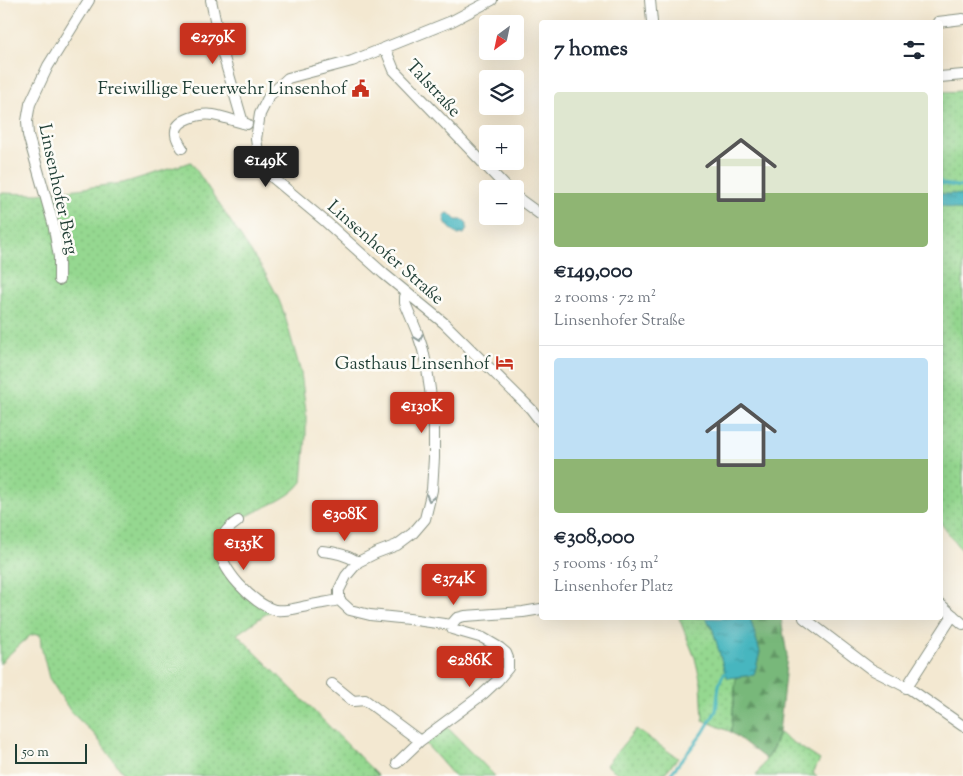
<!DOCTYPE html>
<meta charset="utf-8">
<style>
body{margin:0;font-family:"Sorts Mill Goudy",serif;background:#f2f2f3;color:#1f2937;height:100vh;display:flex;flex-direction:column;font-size:19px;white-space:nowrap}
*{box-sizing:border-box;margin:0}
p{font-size:16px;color:#747a83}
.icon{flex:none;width:28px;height:28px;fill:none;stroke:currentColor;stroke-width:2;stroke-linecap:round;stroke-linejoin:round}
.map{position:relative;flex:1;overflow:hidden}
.sheet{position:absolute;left:539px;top:20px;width:404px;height:600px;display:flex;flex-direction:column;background:#fff;border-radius:5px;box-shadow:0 5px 20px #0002}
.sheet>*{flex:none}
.needle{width:32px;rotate:213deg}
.tools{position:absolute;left:479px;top:15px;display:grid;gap:10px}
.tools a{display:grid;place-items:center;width:45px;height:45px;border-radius:5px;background:#fff;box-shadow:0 5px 20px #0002;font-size:25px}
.scale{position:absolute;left:15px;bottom:12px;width:72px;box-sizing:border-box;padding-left:5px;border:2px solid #1f3d34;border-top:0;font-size:14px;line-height:18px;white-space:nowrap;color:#1f3d34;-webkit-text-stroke:4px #fdfcf7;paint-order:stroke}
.price{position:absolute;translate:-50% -42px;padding:0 11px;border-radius:5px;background:#c8321e;color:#fff;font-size:16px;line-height:32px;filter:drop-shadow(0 1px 2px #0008)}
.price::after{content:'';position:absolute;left:50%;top:30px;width:15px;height:11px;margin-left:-8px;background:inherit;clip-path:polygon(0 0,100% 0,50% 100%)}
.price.on{background:#222;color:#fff}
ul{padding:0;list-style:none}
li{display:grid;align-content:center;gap:10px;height:265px;padding:0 15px}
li+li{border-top:1px solid #e0e1e3}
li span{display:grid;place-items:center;height:155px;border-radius:5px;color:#555}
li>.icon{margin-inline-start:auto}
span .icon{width:90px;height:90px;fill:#fffc;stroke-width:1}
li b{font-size:21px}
h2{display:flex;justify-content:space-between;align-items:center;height:60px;padding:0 15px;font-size:21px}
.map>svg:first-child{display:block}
.green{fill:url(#green-dots);stroke:#5a8a62}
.forest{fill:url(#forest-firs);stroke:#4c7a57}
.water{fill:url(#water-ripples);stroke:#337a7a}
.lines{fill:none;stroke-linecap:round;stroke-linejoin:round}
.stream{stroke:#47b6bf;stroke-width:3}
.minor-casing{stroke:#899282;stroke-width:12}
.minor{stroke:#fff;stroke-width:10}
.oneway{stroke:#8f9e9a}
.labels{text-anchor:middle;stroke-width:5;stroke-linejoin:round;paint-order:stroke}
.poi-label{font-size:18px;fill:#1f3d34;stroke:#fdfcf7;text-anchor:end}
.street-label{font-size:18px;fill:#1f3d34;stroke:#fdfcf7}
</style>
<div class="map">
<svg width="963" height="776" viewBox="0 0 963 776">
<defs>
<pattern id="green-dots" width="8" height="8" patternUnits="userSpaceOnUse" patternTransform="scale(1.25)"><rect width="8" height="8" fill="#95d890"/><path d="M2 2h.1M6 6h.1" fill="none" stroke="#80ba7d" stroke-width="1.8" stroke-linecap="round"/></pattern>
<pattern id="forest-firs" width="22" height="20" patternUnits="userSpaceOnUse" patternTransform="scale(1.25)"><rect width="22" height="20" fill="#78b87a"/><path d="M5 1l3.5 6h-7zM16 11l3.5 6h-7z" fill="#629765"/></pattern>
<pattern id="water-ripples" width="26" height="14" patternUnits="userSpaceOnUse" patternTransform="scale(1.25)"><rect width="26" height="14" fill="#47b6bf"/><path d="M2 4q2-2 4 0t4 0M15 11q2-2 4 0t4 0" fill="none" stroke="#3b959c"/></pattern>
</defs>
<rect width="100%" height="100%" fill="#fdfcf7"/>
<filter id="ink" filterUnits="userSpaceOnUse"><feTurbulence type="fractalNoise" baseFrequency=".02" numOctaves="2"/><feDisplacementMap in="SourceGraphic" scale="10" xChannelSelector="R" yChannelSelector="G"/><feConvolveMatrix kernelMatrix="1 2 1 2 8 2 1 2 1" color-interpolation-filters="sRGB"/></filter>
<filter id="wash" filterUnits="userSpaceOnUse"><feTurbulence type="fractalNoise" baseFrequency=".0096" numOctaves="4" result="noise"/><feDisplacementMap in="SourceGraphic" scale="20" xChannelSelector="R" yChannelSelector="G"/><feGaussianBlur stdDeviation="1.12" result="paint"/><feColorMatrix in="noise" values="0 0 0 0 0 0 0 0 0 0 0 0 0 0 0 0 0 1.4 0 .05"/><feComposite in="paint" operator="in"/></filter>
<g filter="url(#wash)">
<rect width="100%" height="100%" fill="#f3e8d1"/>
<path class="green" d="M963,91V553L940,522V92Z
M191,162L265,273L277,295L284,313L301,373L306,411V436L302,482C287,502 259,507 239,521C232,526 226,538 220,545L235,580L273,609L237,634L379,776H125L95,735L71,712L49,678L41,646L40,634L31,635L6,657L0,664V193L38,194L123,183Z
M679,618H706L713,630L728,678L736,677L731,732L703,720L701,683L695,658Z
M447,727L495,776H454L426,744Z
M636,729L678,758L662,776H622L606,765Z
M779,733L820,760L813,773L817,776H756L773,748Z"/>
<path class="forest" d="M750,618H781L787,655L779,733L773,748L766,759L731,732L736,677L754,675L760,652Z"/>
<path class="water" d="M940,194H956L963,196V211L940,205Z
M449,213L456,220H464L467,223V229L464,234L458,235C452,230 442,223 445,214Z
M706,618H750L760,652L754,675L728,678L725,673L713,630Z"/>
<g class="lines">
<path class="stream" d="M940,181L943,184L963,187
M669,776L703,733L716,711L719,685L722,677L725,673"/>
</g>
</g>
<g filter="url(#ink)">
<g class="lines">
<defs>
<path id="minor" d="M211,0L220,44L243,123
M492,0L452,21L352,61L288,78L269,96L260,114L256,139L258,152L272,177L326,222L384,274L444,323L531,409L541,422
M650,0L652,22
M938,22L963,19
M385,48L394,70L508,189
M940,77L963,75
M182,148C180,144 176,139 176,134C174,119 202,113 213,115C224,117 235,121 247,124
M515,196L541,215
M59,280V257L53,223L28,135L27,121L30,104L48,66L89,0
M407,293L405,297V303L417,332L423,350L427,369L434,417V458L432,490L425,519L413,533L397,545L376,553L358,562L346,576L339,590V600L350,610L370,615L409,619L451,625L457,618L465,616L523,612L541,609
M238,521C229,527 221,534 220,545C218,568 254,605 275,610C287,612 300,607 312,605C321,603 330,602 339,600
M322,551C336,552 347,555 358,562
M940,604L963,624
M804,618L871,669L910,689L963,726
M332,684L353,701L365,700L420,741
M906,688L953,615
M397,763L420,741L483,694L498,680L508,668V658L506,653L500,648L483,638L452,629L451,625"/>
</defs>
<use href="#minor" class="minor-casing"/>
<use href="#minor" class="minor"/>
</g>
<defs><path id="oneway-chevron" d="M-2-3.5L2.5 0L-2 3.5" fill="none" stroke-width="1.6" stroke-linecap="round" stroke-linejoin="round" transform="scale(1.25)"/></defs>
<g class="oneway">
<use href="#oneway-chevron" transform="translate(419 338) rotate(71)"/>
<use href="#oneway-chevron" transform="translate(430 498) rotate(104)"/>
</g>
</g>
<defs>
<symbol id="civic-bare" viewBox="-9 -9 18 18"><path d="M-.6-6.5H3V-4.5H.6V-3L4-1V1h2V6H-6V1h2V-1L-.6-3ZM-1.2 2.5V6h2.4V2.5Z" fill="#c8321e" stroke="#fdfcf7" stroke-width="2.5" paint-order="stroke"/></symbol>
<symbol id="hotel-bare" viewBox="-9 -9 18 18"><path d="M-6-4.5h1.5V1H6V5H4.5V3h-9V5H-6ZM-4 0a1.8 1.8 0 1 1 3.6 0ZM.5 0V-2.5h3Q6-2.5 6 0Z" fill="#c8321e" stroke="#fdfcf7" stroke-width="2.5" paint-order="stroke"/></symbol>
</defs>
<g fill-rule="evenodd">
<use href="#civic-bare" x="348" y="76" width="25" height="25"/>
<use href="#hotel-bare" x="492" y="350" width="25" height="25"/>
</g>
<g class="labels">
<g class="poi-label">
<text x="347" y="94">Freiwillige Feuerwehr Linsenhof</text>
<text x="490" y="369">Gasthaus Linsenhof</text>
</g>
<g class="street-label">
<text transform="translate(434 88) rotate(47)" y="6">Talstraße</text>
<text transform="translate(59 189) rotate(78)" y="6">Linsenhofer Berg</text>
<text transform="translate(386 252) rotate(41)" y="6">Linsenhofer Straße</text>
</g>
</g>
</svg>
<div class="tools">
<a><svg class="needle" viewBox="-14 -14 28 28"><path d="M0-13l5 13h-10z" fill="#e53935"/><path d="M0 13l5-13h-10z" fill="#747a83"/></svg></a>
<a><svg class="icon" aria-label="layers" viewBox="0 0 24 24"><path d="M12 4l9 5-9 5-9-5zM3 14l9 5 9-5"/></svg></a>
<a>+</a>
<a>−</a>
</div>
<div class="scale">50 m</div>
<b class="price" style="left:213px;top:65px">€279K</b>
<b class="price on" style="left:266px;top:188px">€149K</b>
<b class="price" style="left:422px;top:434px">€130K</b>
<b class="price" style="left:345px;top:542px">€308K</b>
<b class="price" style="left:244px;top:571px">€135K</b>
<b class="price" style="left:454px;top:606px">€374K</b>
<b class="price" style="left:470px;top:688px">€286K</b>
<section class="sheet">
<h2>7 homes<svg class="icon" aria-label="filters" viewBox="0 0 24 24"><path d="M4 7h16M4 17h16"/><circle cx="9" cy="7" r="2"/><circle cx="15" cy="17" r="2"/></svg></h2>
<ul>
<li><span style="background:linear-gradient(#dfe7d0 65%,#8fb573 0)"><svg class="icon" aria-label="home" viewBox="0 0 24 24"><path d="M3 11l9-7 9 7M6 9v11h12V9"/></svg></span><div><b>€149,000</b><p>2 rooms · 72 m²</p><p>Linsenhofer Straße</p></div></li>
<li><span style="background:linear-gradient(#bfe0f5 65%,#8fb573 0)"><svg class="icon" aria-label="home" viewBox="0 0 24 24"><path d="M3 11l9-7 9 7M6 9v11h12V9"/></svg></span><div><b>€308,000</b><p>5 rooms · 163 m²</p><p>Linsenhofer Platz</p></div></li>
</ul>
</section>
</div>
